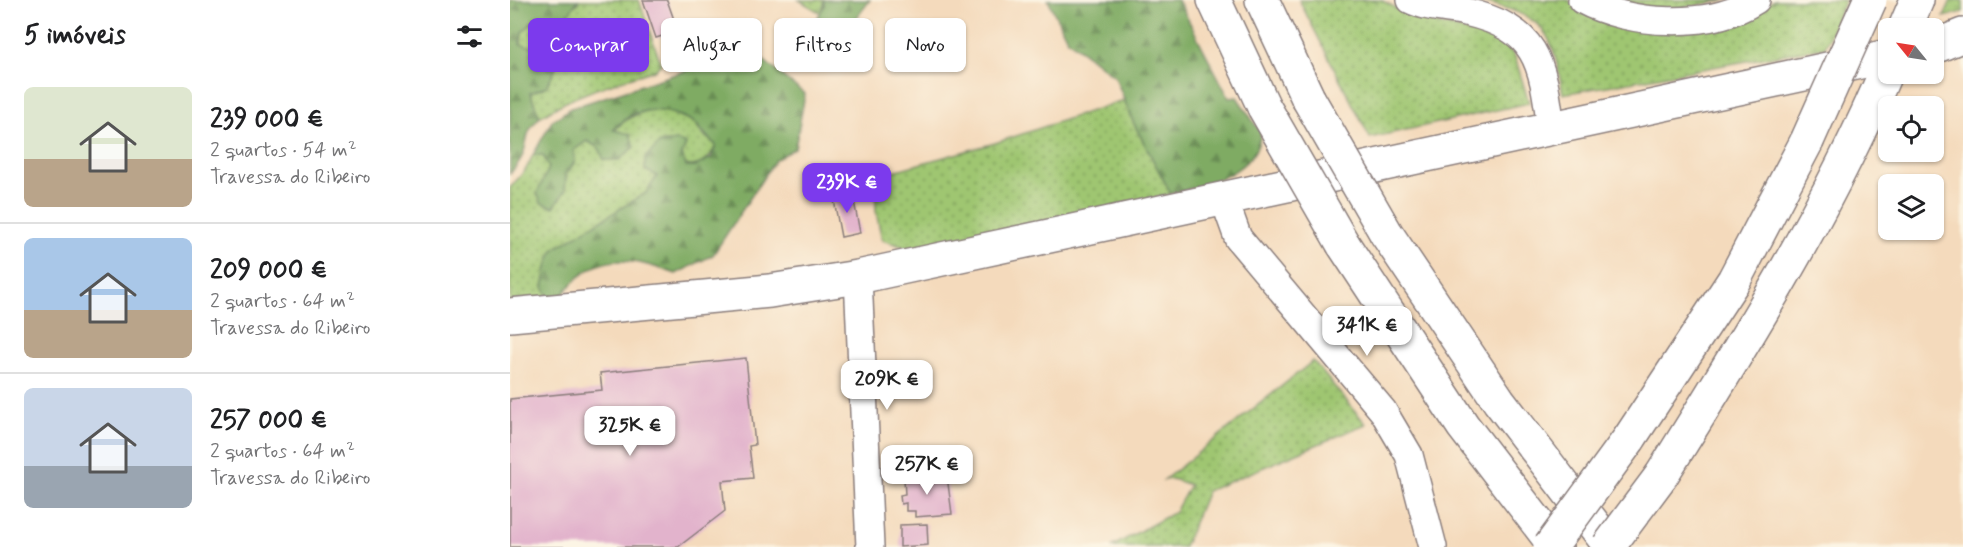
<!DOCTYPE html>
<html lang="pt">
<meta charset="utf-8">
<style>
body{margin:0;font-family:Mynerve,sans-serif;background:#f2f2f2;color:#202124;height:100vh;display:flex;flex-direction:column;font-size:22px;white-space:nowrap}
*{box-sizing:border-box;margin:0}
p{font-size:20px;color:#757577}
.icon{flex:none;width:33px;height:33px;fill:none;stroke:currentColor;stroke-width:2;stroke-linecap:round;stroke-linejoin:round}
.map{position:relative;flex:1;overflow:hidden}
.details{display:flex;flex-direction:column;background:#fff;width:510px}
.details>*{flex:none}
.banner{position:absolute;left:18px;top:18px;width:570px;height:54px;display:flex;gap:12px}
.needle{width:39px;rotate:300deg}
.controls{position:absolute;left:1368px;top:18px;display:grid;gap:12px}
.controls a{display:grid;place-items:center;width:66px;height:66px;border-radius:9px;background:#fff;box-shadow:0 2px 4px #0004;font-size:30px}
.price{position:absolute;translate:-50% -51px;padding:0 14px;border-radius:12px;background:#fff;color:#222;font-size:20px;line-height:39px;filter:drop-shadow(0 2px 3px #0008)}
.price::after{content:'';position:absolute;left:50%;top:36px;width:18px;height:14px;margin-left:-9px;background:inherit;clip-path:polygon(0 0,100% 0,50% 100%)}
.price.on{background:#7c3aed;color:#fff}
ul{padding:0;list-style:none}
li{display:flex;align-items:center;gap:18px;height:150px;padding:0 24px}
li+li{border-top:2px solid #e0e0e0}
li span{display:grid;place-items:center;flex:none;width:168px;height:120px;border-radius:9px;color:#555}
li>.icon{margin-inline-start:auto}
span .icon{width:72px;height:72px;fill:#fffc;stroke-width:1}
li b{font-size:26px}
h2{display:flex;justify-content:space-between;align-items:center;height:72px;padding:0 24px;font-size:26px}
.pill{padding:0 21px;border-radius:9px;background:#fff;box-shadow:0 2px 4px #0004;font-size:21px;line-height:54px}
.pill.on{background:#7c3aed;color:#fff}
main{display:flex;flex:1;min-height:0}
.map>svg:first-child{display:block}
.grass{fill:url(#grass-dots);stroke:#607456;stroke-width:1.5}
.forest{fill:url(#forest-firs);stroke:#50664f;stroke-width:1.5}
.building{fill:#e2b3cc}
.lines{fill:none;stroke-linecap:round;stroke-linejoin:round}
.minor-casing{stroke:#8b7e7c;stroke-width:30}
.major-casing{stroke:#8b7e7c;stroke-width:36}
.highway-casing{stroke:#8b7e7c;stroke-width:36}
.minor{stroke:#fff;stroke-width:27}
.major{stroke:#fff;stroke-width:33}
.highway{stroke:#fff;stroke-width:33}
.highway-bridge-casing{stroke:#8b7e7c;stroke-width:36;stroke-linecap:butt}
.highway-bridge{stroke:#fff;stroke-width:33}
</style>
<main>
<section class="details">
<h2>5 imóveis<svg class="icon" aria-label="filters" viewBox="0 0 24 24"><path d="M4 7h16M4 17h16"/><circle cx="9" cy="7" r="2"/><circle cx="15" cy="17" r="2"/></svg></h2>
<ul>
<li><span style="background:linear-gradient(#dfe7d0 60%,#b9a48a 0)"><svg class="icon" aria-label="home" viewBox="0 0 24 24"><path d="M3 11l9-7 9 7M6 9v11h12V9"/></svg></span><div><b>239 000 €</b><p>2 quartos · 54 m²</p><p>Travessa do Ribeiro</p></div></li>
<li><span style="background:linear-gradient(#a9c7e8 60%,#b9a48a 0)"><svg class="icon" aria-label="home" viewBox="0 0 24 24"><path d="M3 11l9-7 9 7M6 9v11h12V9"/></svg></span><div><b>209 000 €</b><p>2 quartos · 64 m²</p><p>Travessa do Ribeiro</p></div></li>
<li><span style="background:linear-gradient(#c9d6e8 65%,#9aa5b1 0)"><svg class="icon" aria-label="home" viewBox="0 0 24 24"><path d="M3 11l9-7 9 7M6 9v11h12V9"/></svg></span><div><b>257 000 €</b><p>2 quartos · 64 m²</p><p>Travessa do Ribeiro</p></div></li>
</ul>
</section>
<div class="map">
<svg width="1453" height="547" viewBox="0 0 1453 547">
<defs>
<pattern id="grass-dots" width="8" height="8" patternUnits="userSpaceOnUse" patternTransform="scale(1.5)"><rect width="8" height="8" fill="#9fc671"/><path d="M2 2h.1M6 6h.1" fill="none" stroke="#81a05e" stroke-width="1.8" stroke-linecap="round"/></pattern>
<pattern id="forest-firs" width="22" height="20" patternUnits="userSpaceOnUse" patternTransform="scale(1.5)"><rect width="22" height="20" fill="#7fab63"/><path d="M5 1l3.5 6h-7zM16 11l3.5 6h-7z" fill="#688b53"/></pattern>
</defs>
<rect width="100%" height="100%" fill="#fcf5e5"/>
<filter id="ink" filterUnits="userSpaceOnUse"><feTurbulence type="fractalNoise" baseFrequency=".0167" numOctaves="2"/><feDisplacementMap in="SourceGraphic" scale="12" xChannelSelector="R" yChannelSelector="G"/><feConvolveMatrix kernelMatrix="1 2 1 2 8 2 1 2 1" color-interpolation-filters="sRGB"/></filter>
<filter id="wash" filterUnits="userSpaceOnUse"><feTurbulence type="fractalNoise" baseFrequency=".008" numOctaves="4" result="noise"/><feDisplacementMap in="SourceGraphic" scale="24" xChannelSelector="R" yChannelSelector="G"/><feGaussianBlur stdDeviation="1.35" result="paint"/><feColorMatrix in="noise" values="0 0 0 0 0 0 0 0 0 0 0 0 0 0 0 0 0 1.4 0 .05"/><feComposite in="paint" operator="in"/></filter>
<g filter="url(#wash)">
<rect width="100%" height="100%" fill="#f4dabc"/>
<path class="grass" d="M68,0H129L151,64L145,70C105,83 65,93 30,117C19,92 8,60 12,32L22,23H40L68,3Z
M289,0H314L311,13Z
M789,0H871L905,18L985,38L998,46L1005,57L1019,103L860,138Z
M967,0H1058L1072,8L1224,20L1265,0H1335L1315,47L1053,94C1041,27 1036,17 967,0Z
M1089,0H1217L1140,13Z
M1441,0H1453V12L1434,17Z
M614,100L624,124L661,194L407,251L372,240L366,212L365,176L485,143Z
M147,108L185,122L192,134L206,145C200,159 192,167 176,166L172,155L176,144L136,193L103,214L38,297L0,301V188L16,169L23,155H33L39,168L28,192L55,191L56,175L65,161L64,150L77,141L89,148C109,124 115,116 147,108Z
M803,361L856,424L697,491L674,547H601L665,512L680,485L662,479L654,480Z"/>
<path class="forest" d="M0,0H68L54,20L22,23L12,32L10,44L37,51L46,68L36,87L20,93L30,117C12,135 20,139 12,157C9,163 4,169 0,174Z
M314,0H360L327,44L303,26L314,6Z
M538,0H668L719,98L727,97L751,133C746,174 695,185 661,194L624,124L605,77L557,39Z
M219,37C248,51 268,75 295,94L285,148L265,160L203,255L166,274C118,257 85,250 52,296L38,297L33,287L38,263L44,249L136,193L147,176L135,170V158L150,143L168,141L176,144L172,155L176,166H186L201,158L206,145C198,139 187,124 182,121C156,107 125,104 104,130L120,134L124,147L109,160H94L89,148L77,141L64,150L65,161L56,175L55,191L44,207L31,203L27,193L39,168L33,155H23L42,121L61,108L193,65Z"/>
<g id="blocks">
<path class="building" d="M133,0H157L168,31L146,38Z
M342,190L350,233L331,237L323,195Z
M236,358L245,445L239,446L243,478L212,481L215,511L168,547H0V399L92,390L90,373Z
M437,476L442,514L405,517V511H396V503L391,504L390,495L395,494L394,479Z
M417,524L418,545L390,547V525Z"/>
</g>
</g>
<g filter="url(#ink)">
<use href="#blocks" fill-opacity="0" stroke="#8b7e7c" stroke-width="1.5"/>
<g class="lines">
<defs>
<path id="minor" d="M901,0C917,8 939,8 956,12C1028,29 1032,61 1041,127
M1072,0C1118,25 1200,30 1246,0
M714,199L728,238L873,411L899,455L923,547
M348,277L360,547"/>
<path id="major" d="M1424,47L1453,35
M0,315L260,291L348,277L1378,56"/>
<path id="highway" d="M704,0L754,107
M752,0L798,98
M1395,28L1407,0
M876,233L989,401L1101,547
M833,244L953,426L1046,547
M1119,439L1224,280L1297,141
M1151,476C1234,343 1317,211 1378,67"/>
</defs>
<use href="#minor" class="minor-casing"/>
<use href="#major" class="major-casing"/>
<use href="#highway" class="highway-casing"/>
<use href="#minor" class="minor"/>
<use href="#major" class="major"/>
<use href="#highway" class="highway"/>
<defs>
<path id="highway-bridge" d="M798,98L876,233
M754,107L833,244
M1297,141L1360,0
M1040,547L1119,439
M1098,547L1151,476"/>
</defs>
<use href="#highway-bridge" class="highway-bridge-casing"/>
<use href="#highway-bridge" class="highway-bridge"/>
</g>
</g>
</svg>
<div class="controls">
<a><svg class="needle" viewBox="-14 -14 28 28"><path d="M0-13l5 13h-10z" fill="#e53935"/><path d="M0 13l5-13h-10z" fill="#757577"/></svg></a>
<a><svg class="icon" aria-label="locate" viewBox="0 0 24 24"><circle cx="12" cy="12" r="6"/><path d="M12 2v4M12 18v4M2 12h4M18 12h4"/></svg></a>
<a><svg class="icon" aria-label="layers" viewBox="0 0 24 24"><path d="M12 4l9 5-9 5-9-5zM3 14l9 5 9-5"/></svg></a>
</div>
<b class="price on" style="left:337px;top:214px">239K €</b>
<b class="price" style="left:857px;top:357px">341K €</b>
<b class="price" style="left:377px;top:411px">209K €</b>
<b class="price" style="left:120px;top:457px">325K €</b>
<b class="price" style="left:417px;top:496px">257K €</b>
<div class="banner">
<a class="pill on">Comprar</a>
<a class="pill">Alugar</a>
<a class="pill">Filtros</a>
<a class="pill">Novo</a>
</div>
</div>
</main>
